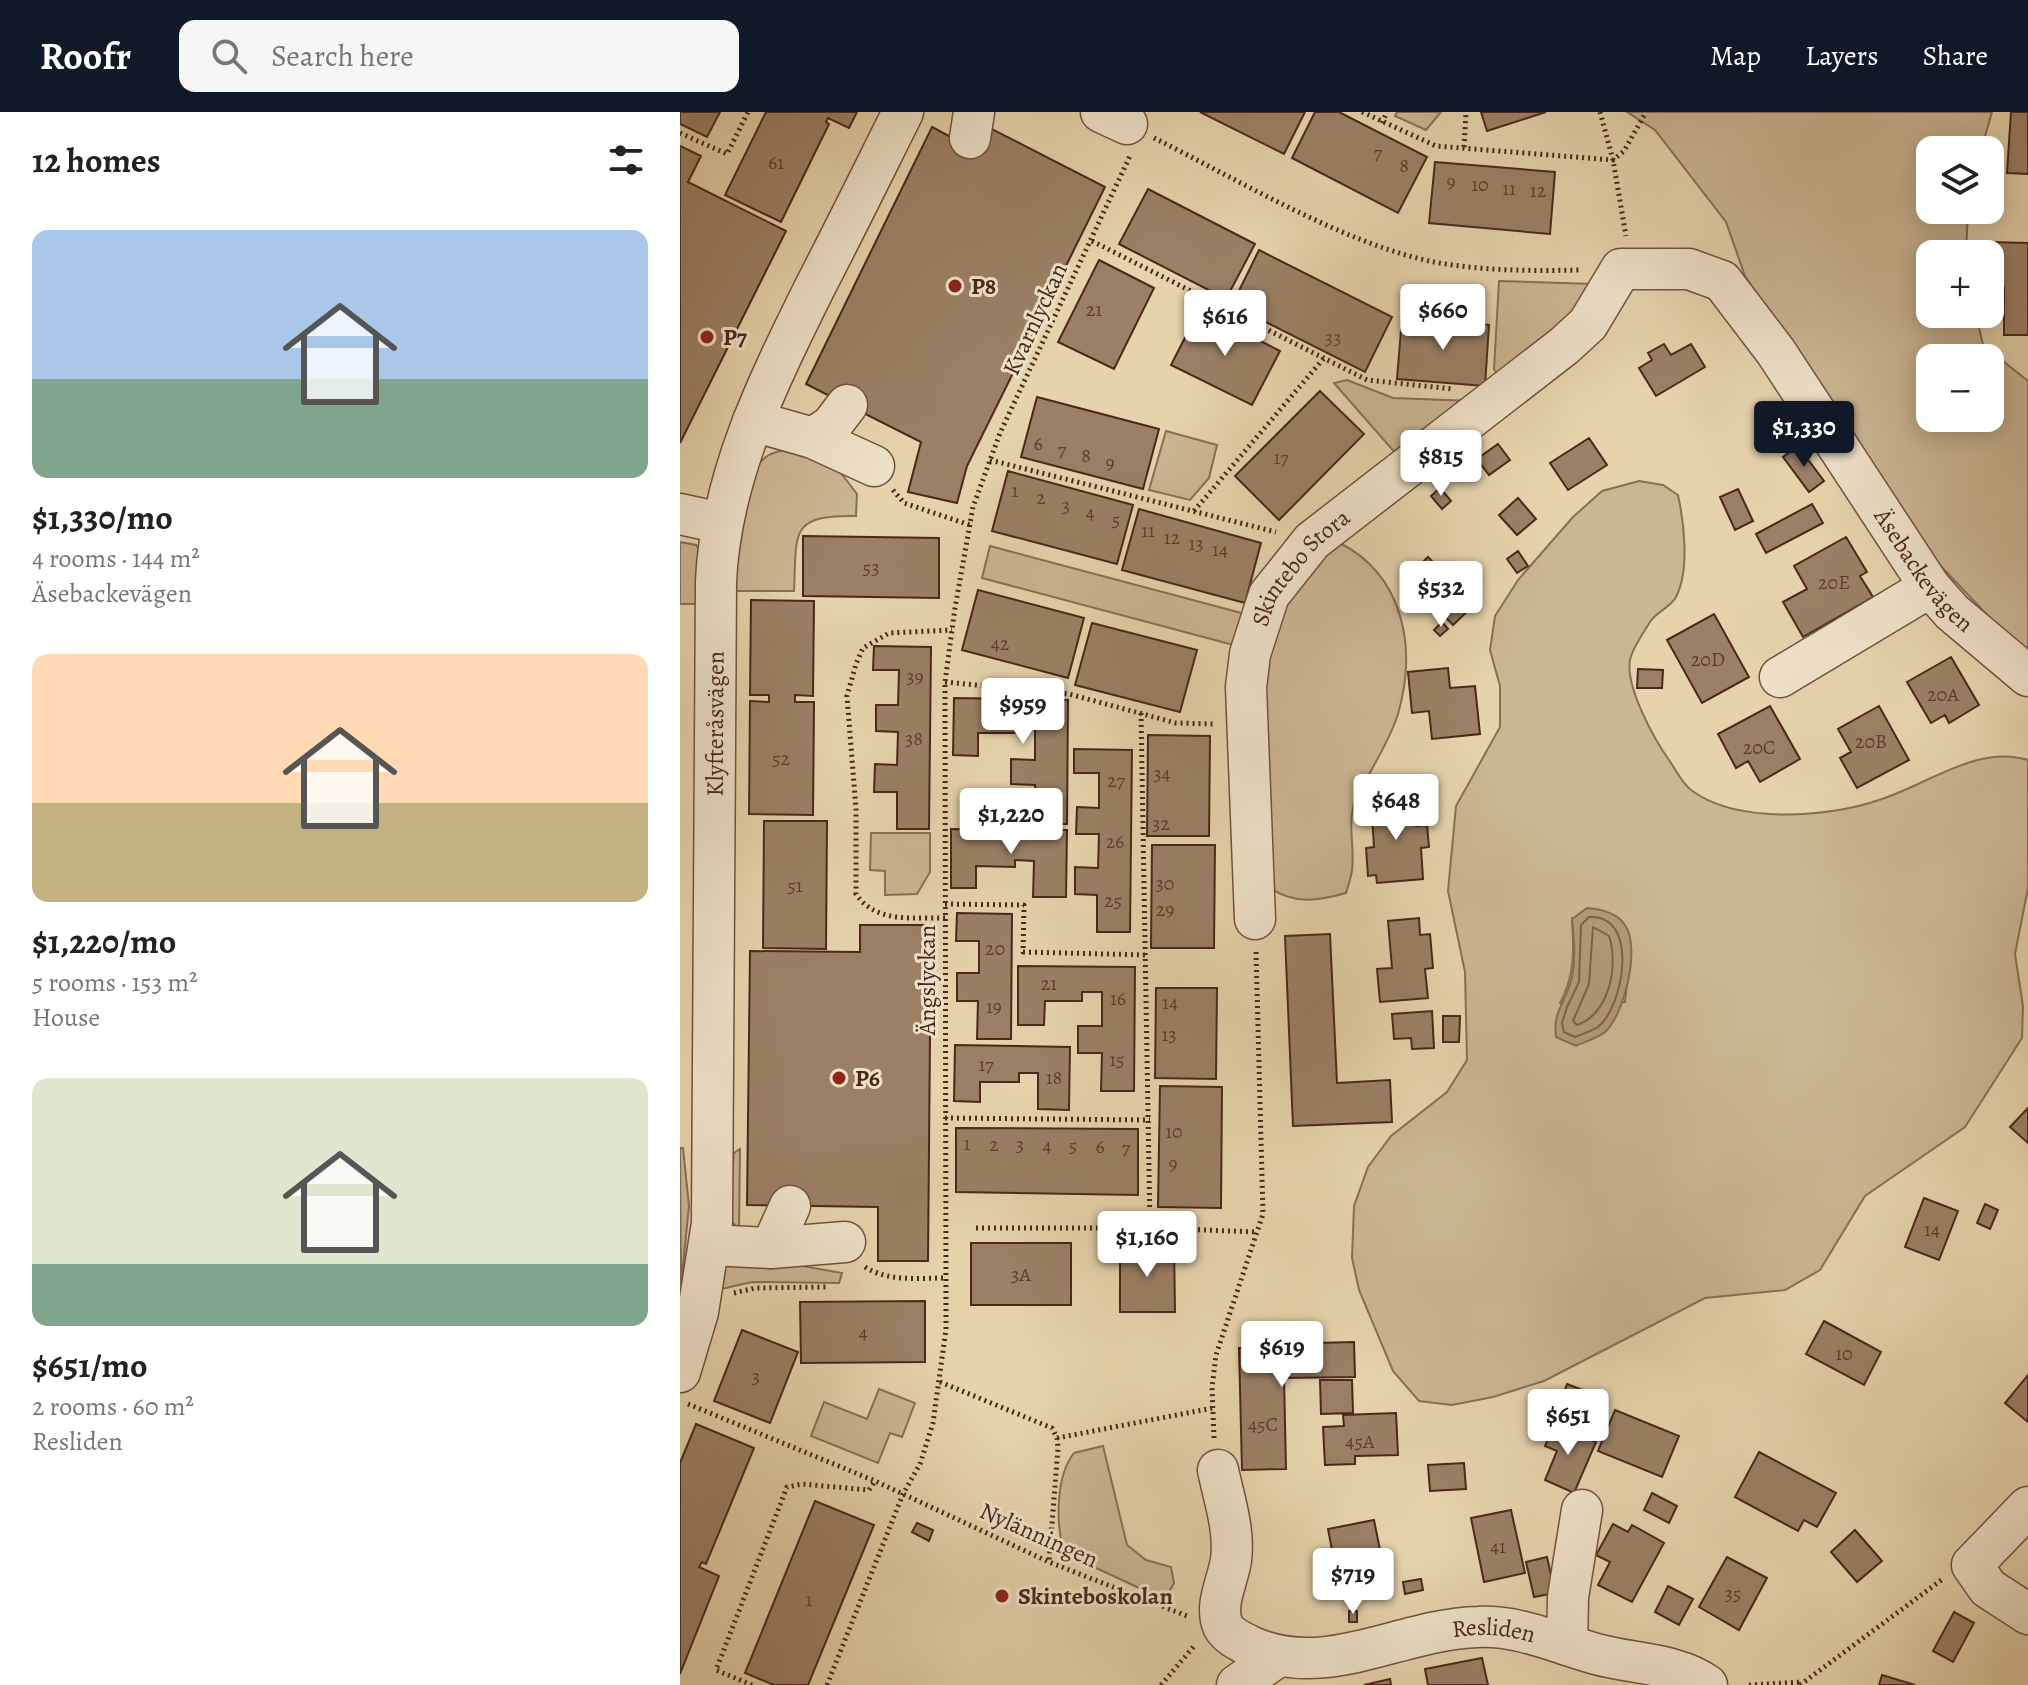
<!DOCTYPE html>
<meta charset="utf-8">
<style>
body{margin:0;font-family:Alegreya,serif;background:#f6f6f6;color:#222;height:100vh;display:flex;flex-direction:column;font-size:30px;white-space:nowrap}
*{box-sizing:border-box;margin:0}
p{font-size:26px;color:#767676}
.icon{flex:none;width:44px;height:44px;fill:none;stroke:currentColor;stroke-width:2;stroke-linecap:round;stroke-linejoin:round}
.map{position:relative;flex:1;overflow:hidden}
.side{display:flex;flex-direction:column;background:#fff;width:680px}
.side>*{flex:none}
.fabs{position:absolute;left:1236px;top:24px;display:grid;gap:16px}
.fabs a{display:grid;place-items:center;width:88px;height:88px;border-radius:16px;background:#fff;box-shadow:0 4px 20px #0003;font-size:40px}
.price{position:absolute;translate:-50% -68px;padding:0 18px;border-radius:8px;background:#fff;color:#222;font-size:26px;line-height:52px;filter:drop-shadow(0 2px 4px #0008)}
.price::after{content:'';position:absolute;left:50%;top:48px;width:24px;height:18px;margin-left:-12px;background:inherit;clip-path:polygon(0 0,100% 0,50% 100%)}
.price.active{background:#111827;color:#fff}
ul{padding:0;list-style:none}
li{display:grid;align-content:center;gap:16px;height:424px;padding:0 32px}
li span{display:grid;place-items:center;height:248px;border-radius:16px;color:#555}
li>.icon{margin-inline-start:auto}
span .icon{width:144px;height:144px;fill:#fffc;stroke-width:1}
li b{font-size:34px}
h2{display:flex;justify-content:space-between;align-items:center;height:96px;padding:0 32px;font-size:34px}
header{display:flex;align-items:center;gap:48px;box-sizing:border-box;height:112px;padding:0 40px;background:#111827;color:#fff}
header strong{font-size:38px}
nav{display:flex;gap:44px;margin-inline-start:auto;font-size:28px}
.search{width:560px;height:72px;background:#f6f6f6;display:flex;align-items:center;gap:20px;box-sizing:border-box;padding:0 28px;border-radius:16px;color:#767676;font-size:30px}
main{display:flex;flex:1;min-height:0}
.map>svg:first-child{display:block}
.green{fill:#cbb693;stroke:#8a6e56;stroke-width:2;fill-rule:evenodd}
.water{fill:#b1997a;stroke:#886b53;stroke-width:2}
.lines{fill:none;stroke-linecap:round;stroke-linejoin:round}
.shore{stroke:#7e604a;stroke-width:2}
.building{fill:#9b8065;stroke:#4a2719;stroke-width:2}
.minor-casing{stroke:#71523e;stroke-width:43}
.path{stroke:#4a2719;stroke-width:5;stroke-dasharray:2 4;stroke-linecap:butt}
.minor{stroke:#efe2c9;stroke-width:40}
.poi-dot{fill:#8f2418;stroke:#efe2c9;stroke-width:3}
.labels{text-anchor:middle;stroke-width:6;stroke-linejoin:round;paint-order:stroke}
.number-label{font-size:20px;fill:#5e3d2c}
.poi-label{font-size:24px;font-weight:bold;fill:#4a2719;stroke:#efe2c9;text-anchor:start}
.street-label{font-size:24px;fill:#4a2719;stroke:#efe2c9}
</style>
<header>
<strong>Roofr</strong>
<div class="search"><svg class="icon" aria-label="search" viewBox="0 0 24 24"><circle cx="10" cy="10" r="6"/><path d="M15 15l6 6"/></svg>Search here</div>
<nav><a>Map</a><a>Layers</a><a>Share</a></nav>
</header>
<main>
<section class="side">
<h2>12 homes<svg class="icon" aria-label="filters" viewBox="0 0 24 24"><path d="M4 7h16M4 17h16"/><circle cx="9" cy="7" r="2"/><circle cx="15" cy="17" r="2"/></svg></h2>
<ul>
<li><span style="background:linear-gradient(#a9c7e8 60%,#7fa58c 0)"><svg class="icon" aria-label="home" viewBox="0 0 24 24"><path d="M3 11l9-7 9 7M6 9v11h12V9"/></svg></span><div><b>$1,330/mo</b><p>4 rooms · 144 m²</p><p>Äsebackevägen</p></div></li>
<li><span style="background:linear-gradient(#ffd9b3 60%,#c2b280 0)"><svg class="icon" aria-label="home" viewBox="0 0 24 24"><path d="M3 11l9-7 9 7M6 9v11h12V9"/></svg></span><div><b>$1,220/mo</b><p>5 rooms · 153 m²</p><p>House</p></div></li>
<li><span style="background:linear-gradient(#dfe7d0 75%,#7fa58c 0)"><svg class="icon" aria-label="home" viewBox="0 0 24 24"><path d="M3 11l9-7 9 7M6 9v11h12V9"/></svg></span><div><b>$651/mo</b><p>2 rooms · 60 m²</p><p>Resliden</p></div></li>
</ul>
</section>
<div class="map">
<svg width="1348" height="1573" viewBox="0 0 1348 1573">
<rect width="100%" height="100%" fill="#e6d3ac"/>
<filter id="stains"><feTurbulence type="fractalNoise" baseFrequency=".0025" numOctaves="4"/><feColorMatrix values="0 0 0 0 .2 0 0 0 0 .09 0 0 0 0 .02 0 0 0 .5 -.17"/></filter>
<radialGradient id="worn" r=".72"><stop offset=".6" stop-color="#630" stop-opacity="0"/><stop offset="1" stop-color="#630" stop-opacity=".3"/></radialGradient>
<path class="green" d="M717,0H761L746,18L715,4Z
M947,0H1312L1301,38H1250V98H1288L1286,142H1250V202H1296L1303,233L1348,269V546L1237,429L1065,164L1046,110L975,18ZM1250,246H1310V306H1250Z
M819,169L912,172L900,195L818,263L814,257Z
M667,268L713,286L792,289L717,343L654,271Z
M486,319L537,333L529,366L510,388L469,378Z
M110,337L154,352L177,382L176,404C108,403 117,421 114,479H52L72,361C83,344 90,340 110,337Z
M959,369L983,373L998,383C1004,410 1010,458 996,485C991,495 976,500 970,510C964,520 952,537 950,548C945,574 974,627 989,648C996,658 1002,671 1011,678C1056,712 1147,706 1199,688C1247,673 1298,632 1348,648V776L1335,842L1343,894L1342,926L1285,1015L1185,1084L1140,1158L1105,1178L1025,1186L864,1269L813,1285L772,1293L739,1289L713,1259L679,1178L672,1146L674,1094L688,1055L711,1024L767,980L787,948L785,860L768,779L776,694L820,615V574L810,538L815,504L838,468L893,405L922,379ZM892,807L951,836L945,890L880,891C895,863 894,839 892,807Z
M0,430L16,433L21,440L20,492H0Z
M660,431C724,464 737,536 718,602C708,634 688,660 675,690C667,709 675,737 672,758C671,766 668,774 666,781C638,789 611,793 588,774L583,564L611,471Z
M310,434L569,503L561,535L302,466Z
M191,721H250V760L237,782L205,783V759L190,758Z
M0,1036H3L9,1094L1,1173Z
M60,1037L59,1117L48,1106L54,1041Z
M50,1152L117,1153L162,1161L159,1171L72,1170L33,1179L39,1158Z
M199,1277L235,1291L222,1325L210,1321L198,1351L131,1324L144,1290L187,1307Z
M423,1334L447,1433L466,1448L491,1455L494,1471L488,1482L474,1483L384,1441C376,1413 375,1365 394,1341Z"/>
<path class="water" d="M907,796C921,797 937,801 945,813C961,836 944,903 925,920C918,926 904,930 896,934L876,925C872,900 887,888 892,865C896,846 894,827 892,807Z"/>
<g class="lines">
<path class="shore" d="M909,805C960,802 944,894 918,915C912,919 902,922 895,925L884,920L882,911L887,895L899,870L901,813Z
M913,815L929,824C939,854 929,902 897,913L893,909L909,872Z"/>
</g>
<path class="building" d="M0,0H40L27,25L0,12Z
M86,0H177L169,16L148,6L146,10L149,12L101,110L45,83Z
M520,0H625L604,42Z
M635,0H659L747,45L718,101L612,46Z
M801,0H866L807,19Z
M1331,0H1348V62L1327,61Z
M252,15L297,39L308,15L425,75L287,354L277,391L228,380L241,330L126,272Z
M0,34L21,44L8,70L106,119L0,331Z
M755,50L875,60L870,122L749,111Z
M468,77L575,132L546,187L439,132Z
M1309,130L1348,131V223H1324V175H1310Z
M579,138L712,205L685,260L552,193Z
M419,148L474,176L434,257L378,230Z
M519,198L600,239L572,293L491,253Z
M722,206L809,213L805,274L717,267Z
M984,232L991,243L1011,232L1025,255L976,284L959,256L972,248L968,241Z
M640,279L684,322L599,408L555,364Z
M357,285L479,317L463,377L341,345Z
M909,326L927,353L888,378L870,351Z
M818,332L830,348L809,363L797,347Z
M1118,334L1144,369L1129,380L1103,345Z
M328,359L453,393L437,452L312,419Z
M760,376L771,389L762,397L751,384Z
M1058,377L1073,409L1055,418L1040,385Z
M838,386L856,407L837,423L819,403Z
M1132,392L1143,411L1086,441L1076,422Z
M459,397L581,431L565,491L442,458Z
M123,424L259,426V486L123,484Z
M1166,425L1187,460L1180,464L1193,485L1123,525L1103,490L1127,477L1114,454Z
M838,439L848,454L837,461L827,447Z
M748,445L794,493L773,513L727,465Z
M298,478L404,506L388,566L282,538Z
M71,488L134,489L133,584L115,583V590H134L133,703L69,702L70,589L89,590V583H70Z
M1034,502L1069,565L1022,591L987,528Z
M762,510L768,517L760,524L754,518Z
M412,511L517,538L500,600L395,573Z
M194,534L251,535L249,717H217V680H194L195,652L217,653L218,620L196,619V593H218L219,558H193Z
M1271,545L1299,593L1269,611L1265,603L1251,611L1227,570Z
M768,556L770,576L795,574L800,622L752,627L749,599L732,601L728,560Z
M958,557L983,558L982,576H957Z
M274,586L388,588L387,712H355V673L331,672V647L355,648V613H335V621H298V644L273,643Z
M1090,594L1120,647L1080,670L1068,649L1056,656L1038,622Z
M1199,594L1229,648L1177,676L1160,646L1171,640L1158,617Z
M468,623L530,624L529,724H467Z
M394,637L452,638L450,820H417V783L395,782V755L418,756L419,722H396L397,695L419,696V661H394Z
M734,686L736,714L747,713L749,735L741,736L743,767L697,771L696,763L688,764L686,736L694,735L691,690Z
M84,709H147L146,837L83,836Z
M271,717L387,718L386,785H353L354,749L335,748V755L296,754V776H271Z
M472,733H535L534,836H471Z
M277,801L332,802L331,927H297L298,889H277V861H299V829H276Z
M739,806L740,823L750,822L753,856L745,857L748,886L700,890L697,857L712,856L708,809Z
M180,813H251L248,1149H198V1095L67,1093L70,839L180,840Z
M650,822L657,971L710,968L712,1010L613,1014L605,824Z
M338,854L455,855L454,979H421L422,941H398V914H422V880H402V889H365L364,913H338Z
M476,876H537L536,967L475,966Z
M752,899L754,936L732,937L731,926L714,927L712,902Z
M763,904H780L779,930H763Z
M275,933L390,935L389,998L358,997V961H339V970H300V990L274,989Z
M480,974L542,975L541,1096L478,1095Z
M1348,996V1031L1330,1015Z
M276,1016L458,1017V1083L276,1080Z
M1244,1086L1278,1099L1259,1148L1225,1135Z
M1305,1092L1318,1098L1310,1117L1297,1111Z
M291,1131H391V1193H291Z
M440,1133H494L495,1200H440Z
M245,1189V1250L121,1251L120,1190Z
M1144,1209L1201,1240L1184,1273L1126,1242Z
M605,1212H634L635,1231L674,1230L675,1265L604,1266L606,1357L562,1358L559,1236L606,1235Z
M62,1218L118,1240L90,1311L34,1289Z
M1348,1263V1310L1325,1291Z
M640,1268H672L673,1301L641,1302Z
M887,1272L916,1283L904,1315L875,1304Z
M935,1298L999,1324L982,1365L918,1339Z
M716,1301L718,1343L675,1344V1352L645,1353L643,1315L664,1314L663,1303Z
M16,1312L74,1336L26,1452L22,1450L19,1455L39,1464L0,1562V1351Z
M875,1312L916,1330L894,1381L865,1368L877,1339L865,1334Z
M1079,1340L1156,1381L1137,1415L1124,1408L1118,1419L1055,1385Z
M784,1351L786,1377L750,1379L748,1353Z
M972,1381L997,1394L989,1411L964,1398Z
M135,1389L194,1413L128,1573H94L65,1561Z
M831,1398L845,1461L804,1470L791,1406Z
M694,1408L707,1473L662,1482L658,1466L647,1468L641,1439L652,1438L648,1417Z
M237,1411L253,1418L249,1429L232,1420Z
M933,1412L948,1420L952,1413L984,1431L952,1490L918,1473L930,1450L916,1443Z
M1175,1418L1202,1449L1177,1470L1151,1440Z
M867,1445L875,1481L854,1485L846,1450Z
M1047,1445L1087,1466L1059,1518L1019,1495Z
M741,1467L743,1478L725,1482L723,1470Z
M988,1474L1013,1487L999,1513L975,1500Z
M669,1499H677V1510H669Z
M1274,1500L1294,1511L1273,1550L1253,1539Z
M802,1546L808,1573H748L745,1557Z
M1202,1563L1235,1573H1199Z
M710,1567L711,1573H684Z"/>
<g class="lines">
<defs>
<g id="minor">
<path d="M421,0L447,12"/>
<path d="M290,26L294,0"/>
<path d="M73,309L133,326L194,354"/>
<path d="M133,326L151,314L167,293"/>
<path d="M0,402L41,411"/>
<path d="M1100,565L1250,475"/>
<path id="s1" d="M575,807L566,575L570,542L589,483L632,429L884,234L908,212L941,157H1009L1042,169L1096,240L1250,475L1272,500L1348,564"/>
<path d="M30,1133L91,1136L110,1094"/>
<path d="M91,1136L165,1130"/>
<path id="s2" d="M0,1260L18,1200L32,1111L36,469C41,363 89,268 135,175C165,117 194,58 223,0"/>
<path id="s3" d="M538,1358C544,1387 555,1418 551,1448C548,1469 534,1493 543,1514C548,1524 562,1530 572,1535C648,1568 720,1517 798,1515C839,1513 877,1531 916,1542C951,1552 997,1551 1027,1573"/>
<path d="M1348,1395L1292,1453L1308,1476L1348,1502"/>
<path d="M887,1533L888,1485L902,1398"/>
<path d="M557,1573L597,1545"/>
</g>
</defs>
<use href="#minor" class="minor-casing"/>
<path class="path" d="M682,0L756,34L933,48L944,39L966,0
M920,0L933,48L946,124
M702,11L707,0
M0,21L47,42L68,0
M474,26C557,67 664,132 754,150C803,159 851,159 901,158
M784,35L786,0
M412,129L687,268L773,277
M310,348L596,420
M213,378L224,391L290,413
M514,399L644,246
M265,570L389,582L496,611L533,612
M461,601L470,1116
M265,792L344,793L343,840L467,843
M265,806C234,805 196,812 176,782V697L167,584L176,552L183,536L209,521L272,518
M265,1006L470,1008
M296,1116H470L578,1120
M185,1155C209,1170 238,1166 266,1166
M54,1181L75,1176L149,1175
M260,1270L372,1316L377,1326L378,1336L369,1450
M8,1292L195,1369L369,1450L507,1504
M377,1326L533,1296
M534,1326L532,1276L536,1243L583,1102L576,840
M72,1573L36,1558L107,1375L122,1372L189,1378L195,1369
M147,1573L223,1382L240,1352L253,1311L266,1217L265,570L275,496L293,395L320,321L450,44
M481,1573L515,1533
M1069,1573L1123,1570
M1120,1573L1264,1466"/>
<use href="#minor" class="minor"/>
</g>
<g class="poi-dot">
<circle cx="275" cy="174" r="8"/>
<circle cx="27" cy="225" r="8"/>
<circle cx="159" cy="966" r="8"/>
<circle cx="322" cy="1484" r="8"/>
</g>
<g class="labels">
<g class="number-label">
<text x="698" y="47">7</text>
<text x="96" y="57">61</text>
<text x="724" y="60">8</text>
<text x="771" y="76">9</text>
<text x="800" y="79">10</text>
<text x="829" y="83">11</text>
<text x="858" y="85">12</text>
<text x="414" y="204">21</text>
<text x="653" y="232">33</text>
<text x="358" y="338">6</text>
<text x="382" y="344">7</text>
<text x="406" y="350">8</text>
<text x="601" y="352">17</text>
<text x="430" y="357">9</text>
<text x="335" y="385">1</text>
<text x="361" y="392">2</text>
<text x="386" y="400">3</text>
<text x="410" y="407">4</text>
<text x="436" y="414">5</text>
<text x="468" y="425">11</text>
<text x="492" y="432">12</text>
<text x="516" y="438">13</text>
<text x="540" y="444">14</text>
<text x="191" y="462">53</text>
<text x="1154" y="477">20E</text>
<text x="320" y="538">42</text>
<text x="1028" y="554">20D</text>
<text x="235" y="571">39</text>
<text x="1263" y="589">20A</text>
<text x="234" y="633">38</text>
<text x="1191" y="636">20B</text>
<text x="1079" y="642">20C</text>
<text x="101" y="653">52</text>
<text x="482" y="668">34</text>
<text x="436" y="675">27</text>
<text x="481" y="718">32</text>
<text x="435" y="736">26</text>
<text x="485" y="778">30</text>
<text x="115" y="780">51</text>
<text x="433" y="795">25</text>
<text x="485" y="804">29</text>
<text x="315" y="843">20</text>
<text x="369" y="878">21</text>
<text x="438" y="893">16</text>
<text x="490" y="897">14</text>
<text x="314" y="901">19</text>
<text x="489" y="929">13</text>
<text x="437" y="954">15</text>
<text x="306" y="959">17</text>
<text x="374" y="972">18</text>
<text x="494" y="1026">10</text>
<text x="287" y="1038">1</text>
<text x="314" y="1039">2</text>
<text x="340" y="1039">3</text>
<text x="367" y="1040">4</text>
<text x="393" y="1040">5</text>
<text x="420" y="1041">6</text>
<text x="446" y="1042">7</text>
<text x="493" y="1058">9</text>
<text x="1252" y="1124">14</text>
<text x="341" y="1169">3A</text>
<text x="183" y="1227">4</text>
<text x="1164" y="1248">10</text>
<text x="76" y="1271">3</text>
<text x="583" y="1319">45C</text>
<text x="680" y="1336">45A</text>
<text x="818" y="1441">41</text>
<text x="1053" y="1488">35</text>
<text x="129" y="1494">1</text>
</g>
<g class="poi-label">
<text x="291" y="182">P8</text>
<text x="43" y="233">P7</text>
<text x="175" y="974">P6</text>
<text x="338" y="1492">Skinteboskolan</text>
</g>
<g class="street-label">
<text transform="translate(355 207) rotate(-65)" y="8">Kvarnlyckan</text>
<text dy="8" stroke="none"><textPath href="#s1" startOffset="1268">Äsebackevägen</textPath></text>
<text dy="8" stroke="none"><textPath href="#s1" startOffset="368">Skintebo Stora</textPath></text>
<text dy="8" stroke="none"><textPath href="#s2" startOffset="652">Klyfteråsvägen</textPath></text>
<text transform="translate(247 868) rotate(-90)" y="8">Ängslyckan</text>
<text transform="translate(359 1423) rotate(24)" y="8">Nylänningen</text>
<text dy="8" stroke="none"><textPath href="#s3" startOffset="442">Resliden</textPath></text>
</g>
</g>
<rect width="100%" height="100%" filter="url(#stains)"/>
<rect width="100%" height="100%" fill="url(#worn)"/>
</svg>
<div class="fabs">
<a><svg class="icon" aria-label="layers" viewBox="0 0 24 24"><path d="M12 4l9 5-9 5-9-5zM3 14l9 5 9-5"/></svg></a>
<a>+</a>
<a>−</a>
</div>
<b class="price" style="left:763px;top:240px">$660</b>
<b class="price" style="left:545px;top:246px">$616</b>
<b class="price active" style="left:1124px;top:357px">$1,330</b>
<b class="price" style="left:761px;top:386px">$815</b>
<b class="price" style="left:761px;top:517px">$532</b>
<b class="price" style="left:343px;top:634px">$959</b>
<b class="price" style="left:716px;top:730px">$648</b>
<b class="price" style="left:331px;top:744px">$1,220</b>
<b class="price" style="left:467px;top:1167px">$1,160</b>
<b class="price" style="left:602px;top:1277px">$619</b>
<b class="price" style="left:888px;top:1345px">$651</b>
<b class="price" style="left:673px;top:1504px">$719</b>
</div>
</main>
